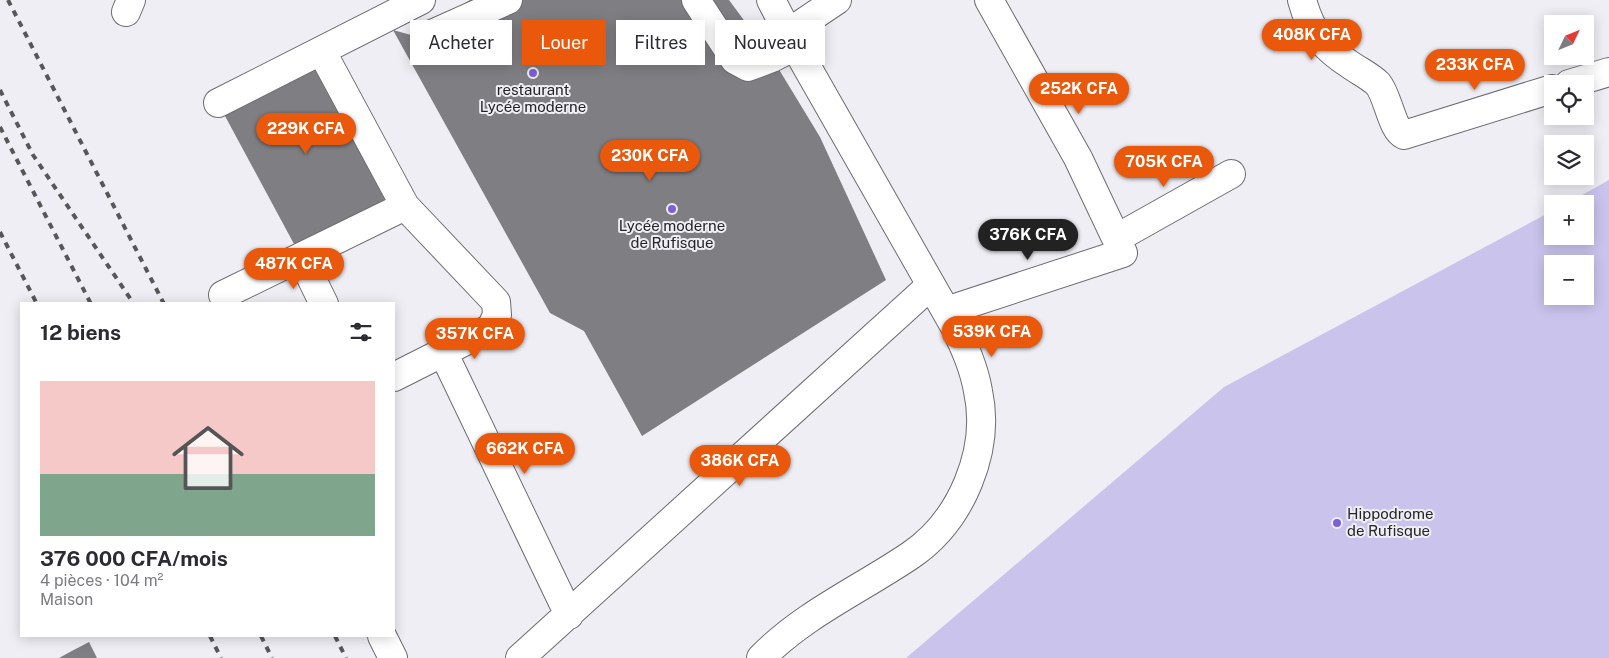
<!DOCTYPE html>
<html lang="fr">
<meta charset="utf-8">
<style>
body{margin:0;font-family:"Public Sans",sans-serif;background:#f7f7f7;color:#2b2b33;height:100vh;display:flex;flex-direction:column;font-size:19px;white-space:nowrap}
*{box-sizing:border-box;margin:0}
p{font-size:16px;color:#7c7c81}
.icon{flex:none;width:28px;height:28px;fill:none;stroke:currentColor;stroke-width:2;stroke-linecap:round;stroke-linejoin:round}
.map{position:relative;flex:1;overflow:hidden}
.details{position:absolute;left:20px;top:302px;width:375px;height:335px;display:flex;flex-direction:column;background:#fff;border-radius:0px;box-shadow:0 2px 12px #0003}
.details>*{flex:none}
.guide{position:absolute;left:410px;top:20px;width:475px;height:45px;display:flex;gap:10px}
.needle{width:32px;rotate:47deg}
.buttons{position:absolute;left:1544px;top:15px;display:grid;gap:10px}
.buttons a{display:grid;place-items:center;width:50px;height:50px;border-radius:0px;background:#fff;box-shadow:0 2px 12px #0003;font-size:25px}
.price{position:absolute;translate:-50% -42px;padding:0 11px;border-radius:18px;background:#ea580c;color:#fff;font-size:16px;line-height:32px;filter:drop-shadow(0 1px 2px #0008)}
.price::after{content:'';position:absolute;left:50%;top:30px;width:15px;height:11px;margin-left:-8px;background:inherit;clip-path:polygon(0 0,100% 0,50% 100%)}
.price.current{background:#222;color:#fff}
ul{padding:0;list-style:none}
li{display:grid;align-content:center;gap:10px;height:265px;padding:0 20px}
li span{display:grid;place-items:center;height:155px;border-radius:0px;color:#555}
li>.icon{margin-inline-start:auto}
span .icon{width:90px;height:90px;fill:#fffc;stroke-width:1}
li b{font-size:21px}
h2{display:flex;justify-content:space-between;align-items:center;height:60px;padding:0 20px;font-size:21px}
.chip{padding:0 18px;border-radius:0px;background:#fff;box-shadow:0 2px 12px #0003;font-size:18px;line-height:45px}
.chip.current{background:#ea580c;color:#fff}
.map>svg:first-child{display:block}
.green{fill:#cac4ed;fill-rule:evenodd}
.building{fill:#7f7e83}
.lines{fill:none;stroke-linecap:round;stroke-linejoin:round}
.minor-casing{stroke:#6c6c71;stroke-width:30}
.minor{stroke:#fff;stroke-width:28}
.rail{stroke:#57575a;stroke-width:4;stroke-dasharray:6 6;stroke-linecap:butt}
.poi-dot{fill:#7e5ed9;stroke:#efeef4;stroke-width:2}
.labels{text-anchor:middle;stroke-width:4;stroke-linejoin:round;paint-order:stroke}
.poi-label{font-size:15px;fill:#242426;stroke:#efeef4}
</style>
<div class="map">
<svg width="1609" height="658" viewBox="0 0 1609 658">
<rect width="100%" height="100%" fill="#efeef4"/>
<path class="green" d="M1609,180V658H906L1224,387L1552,211V236H1585V204H1566ZM1552,264H1585V296H1552Z"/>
<path class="building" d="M470,0H729L772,58L820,137L886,280L642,436L584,331L550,313L393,30L411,35Z
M317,61L392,196L301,257L218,103Z
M89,642L97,658H59L68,653Z"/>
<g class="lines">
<defs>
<path id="minor" d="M696,0L735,60L748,67L772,58L795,46
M1302,0C1311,33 1324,48 1352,66C1361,72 1371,77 1378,84C1388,96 1392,130 1404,135L1552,89
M126,12L131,0
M788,33L837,0
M432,34L508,0
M322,52L405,206L496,302L497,315L491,328L394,377
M1569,84L1609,72
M218,103L421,0
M1117,238L1231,174
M301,257L324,304
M223,295L405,206
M946,311L1123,253L1078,158L989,0
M443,352L569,615
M382,636L393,658
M520,658L931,285
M761,658C804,614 861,589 911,555C961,521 991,451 978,391C974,368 965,348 955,327L795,46L771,0"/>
</defs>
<use href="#minor" class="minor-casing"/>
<use href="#minor" class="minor"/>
<path class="rail" d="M8,0L164,304
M0,90L33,155L134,304
M0,127L91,304
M0,232L37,304
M210,636L221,658
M261,636L272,658
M335,636L346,658"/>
</g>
<g class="poi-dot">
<circle cx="533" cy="73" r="5"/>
<circle cx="672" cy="209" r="5"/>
<circle cx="1337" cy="523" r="5"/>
</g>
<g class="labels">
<g class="poi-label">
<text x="533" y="95">restaurant<tspan x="533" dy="17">Lycée moderne</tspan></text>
<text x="672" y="231">Lycée moderne<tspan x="672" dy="17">de Rufisque</tspan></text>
<text x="1347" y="519" text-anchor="start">Hippodrome<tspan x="1347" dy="17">de Rufisque</tspan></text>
</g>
</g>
</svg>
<div class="buttons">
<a><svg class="needle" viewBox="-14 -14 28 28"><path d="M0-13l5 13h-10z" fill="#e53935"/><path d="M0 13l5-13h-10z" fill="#7c7c81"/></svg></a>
<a><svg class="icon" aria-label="locate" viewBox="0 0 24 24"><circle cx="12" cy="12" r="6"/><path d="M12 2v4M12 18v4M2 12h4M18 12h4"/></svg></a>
<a><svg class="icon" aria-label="layers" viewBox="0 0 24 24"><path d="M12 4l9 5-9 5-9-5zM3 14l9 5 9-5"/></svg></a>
<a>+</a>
<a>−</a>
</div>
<b class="price" style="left:1312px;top:61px">408K CFA</b>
<b class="price" style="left:1475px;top:91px">233K CFA</b>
<b class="price" style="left:1079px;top:115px">252K CFA</b>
<b class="price" style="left:306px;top:155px">229K CFA</b>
<b class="price" style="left:650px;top:182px">230K CFA</b>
<b class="price" style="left:1164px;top:188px">705K CFA</b>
<b class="price current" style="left:1028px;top:261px">376K CFA</b>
<b class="price" style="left:294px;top:290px">487K CFA</b>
<b class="price" style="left:992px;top:358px">539K CFA</b>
<b class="price" style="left:475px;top:360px">357K CFA</b>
<b class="price" style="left:525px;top:475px">662K CFA</b>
<b class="price" style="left:740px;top:487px">386K CFA</b>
<div class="guide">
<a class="chip">Acheter</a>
<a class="chip current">Louer</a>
<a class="chip">Filtres</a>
<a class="chip">Nouveau</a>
</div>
<section class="details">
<h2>12 biens<svg class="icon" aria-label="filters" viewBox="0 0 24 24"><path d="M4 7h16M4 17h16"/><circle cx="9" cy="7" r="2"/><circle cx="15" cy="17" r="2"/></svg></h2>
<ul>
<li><span style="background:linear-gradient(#f6c9c9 60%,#7fa58c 0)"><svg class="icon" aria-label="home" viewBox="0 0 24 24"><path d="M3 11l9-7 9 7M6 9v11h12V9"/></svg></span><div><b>376 000 CFA/mois</b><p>4 pièces · 104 m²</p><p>Maison</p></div></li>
</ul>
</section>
</div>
